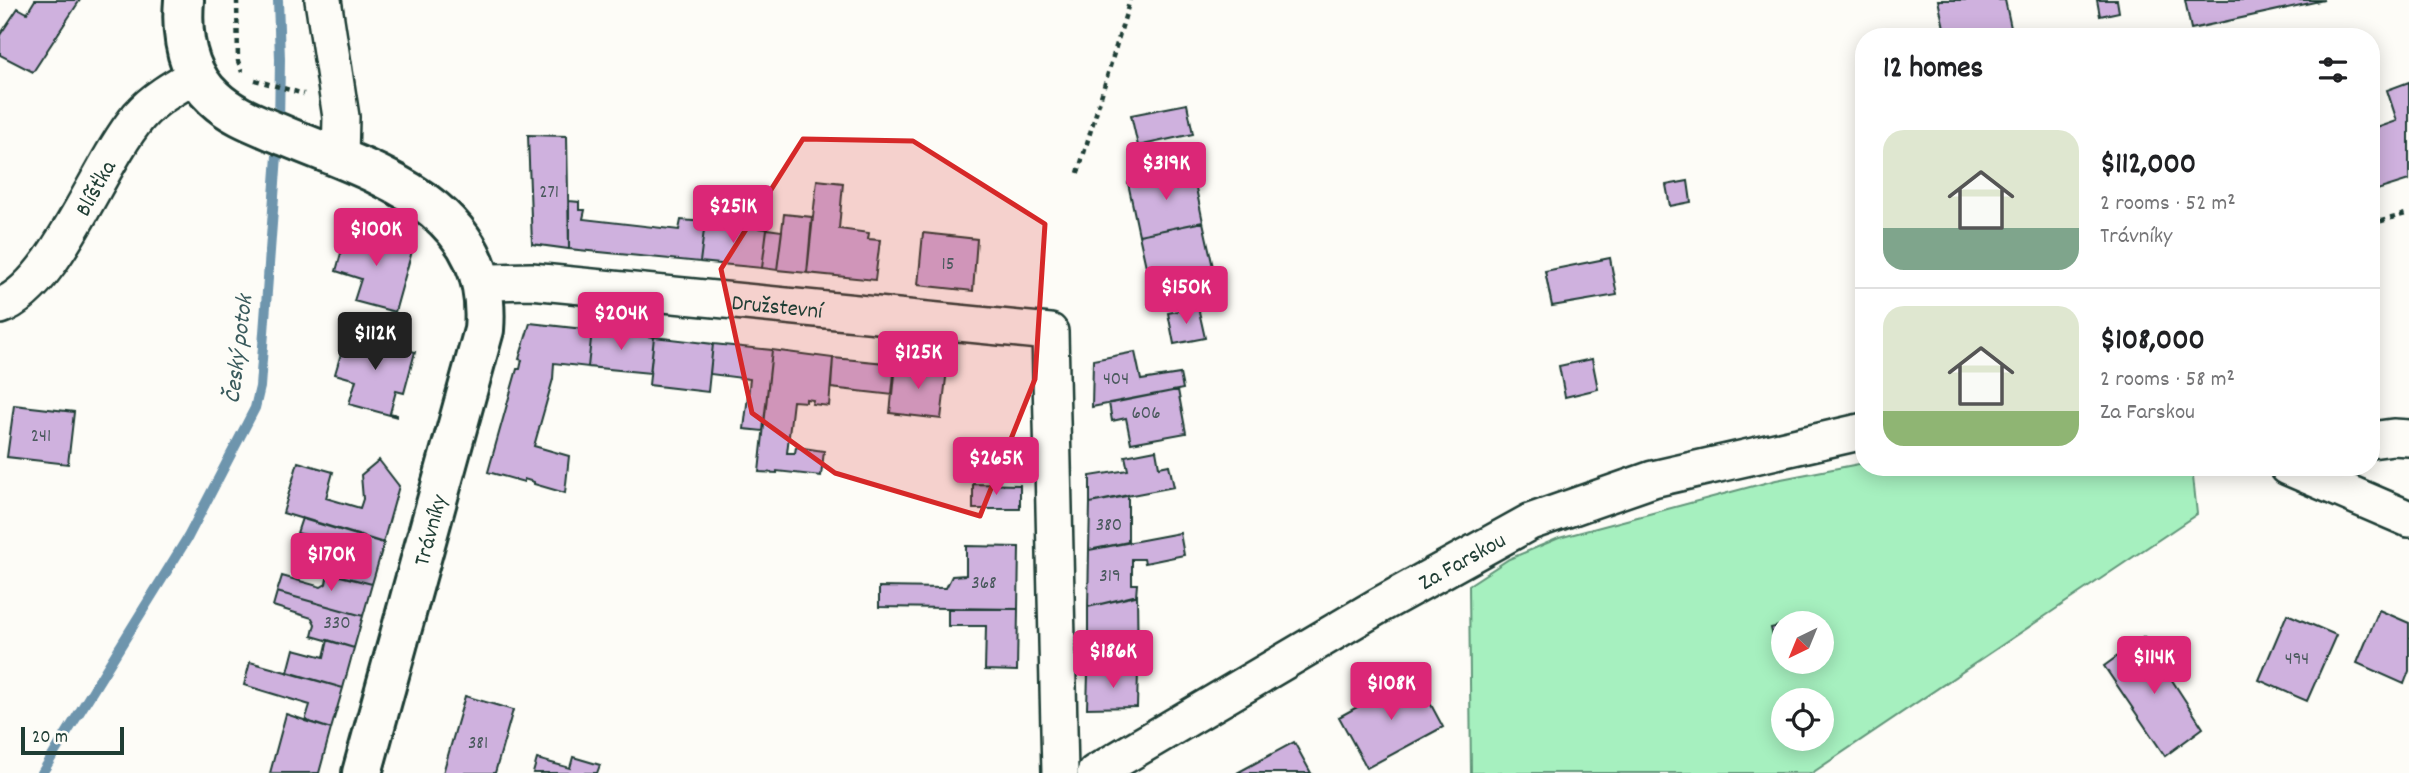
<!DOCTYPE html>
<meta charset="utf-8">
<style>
body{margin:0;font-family:Dekko,sans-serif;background:#f6f6f6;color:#202124;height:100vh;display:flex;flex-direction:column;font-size:26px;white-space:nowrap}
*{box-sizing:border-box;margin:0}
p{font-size:23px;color:#757577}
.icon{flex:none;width:38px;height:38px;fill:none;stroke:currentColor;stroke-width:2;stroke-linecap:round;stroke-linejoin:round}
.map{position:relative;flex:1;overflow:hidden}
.sheet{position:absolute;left:1855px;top:28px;width:525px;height:448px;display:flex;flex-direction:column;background:#fff;border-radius:28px;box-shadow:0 4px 18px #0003}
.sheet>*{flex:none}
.needle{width:46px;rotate:223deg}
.fabs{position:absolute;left:1771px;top:611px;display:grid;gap:14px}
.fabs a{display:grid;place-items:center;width:63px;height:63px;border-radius:50%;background:#fff;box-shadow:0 4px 18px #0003;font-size:35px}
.scale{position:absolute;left:21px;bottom:18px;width:103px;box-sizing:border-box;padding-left:7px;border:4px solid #1f3d34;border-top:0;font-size:19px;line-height:24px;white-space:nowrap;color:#1f3d34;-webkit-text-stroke:5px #fdfcf7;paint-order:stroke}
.price{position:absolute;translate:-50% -60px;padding:0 16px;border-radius:7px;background:#db2777;color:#fff;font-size:23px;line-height:46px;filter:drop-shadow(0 2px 4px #0008)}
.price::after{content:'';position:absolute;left:50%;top:42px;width:21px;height:16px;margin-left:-10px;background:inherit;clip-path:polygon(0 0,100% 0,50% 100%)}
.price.selected{background:#222;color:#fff}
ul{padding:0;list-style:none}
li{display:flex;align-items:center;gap:21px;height:175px;padding:0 28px}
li+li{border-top:2px solid #e0e0e0}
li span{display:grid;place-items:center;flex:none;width:196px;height:140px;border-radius:21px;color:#555}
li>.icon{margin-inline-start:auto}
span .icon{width:84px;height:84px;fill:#fffc;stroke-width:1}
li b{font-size:30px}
h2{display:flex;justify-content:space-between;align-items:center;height:84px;padding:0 28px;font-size:30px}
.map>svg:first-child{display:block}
.green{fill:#a6f0bf;stroke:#62967a;stroke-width:2;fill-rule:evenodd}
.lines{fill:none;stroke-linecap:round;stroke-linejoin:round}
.stream{stroke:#6e95ad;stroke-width:10}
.building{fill:#cfb1de;stroke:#1f3d34;stroke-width:2}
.minor-casing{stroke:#1f3d34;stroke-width:40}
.tertiary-casing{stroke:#1f3d34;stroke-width:44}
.path{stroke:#1f3d34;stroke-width:4.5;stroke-dasharray:5 5;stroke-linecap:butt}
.minor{stroke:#fdfcf7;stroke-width:35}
.tertiary{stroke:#fdfcf7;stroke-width:38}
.marked{fill:#d62828;fill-opacity:0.2;stroke:#d62828;stroke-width:5;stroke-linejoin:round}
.labels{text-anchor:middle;stroke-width:7;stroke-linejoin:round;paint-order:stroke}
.number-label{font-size:19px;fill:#4b5a5e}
.street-label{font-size:23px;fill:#1f3d34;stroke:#fdfcf7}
.water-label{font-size:24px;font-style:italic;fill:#395a5c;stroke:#fdfcf7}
</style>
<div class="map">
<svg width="2409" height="773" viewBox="0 0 2409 773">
<rect width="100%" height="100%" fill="#fdfcf7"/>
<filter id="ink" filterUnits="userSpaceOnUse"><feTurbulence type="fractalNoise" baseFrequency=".0143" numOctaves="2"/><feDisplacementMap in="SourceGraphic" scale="14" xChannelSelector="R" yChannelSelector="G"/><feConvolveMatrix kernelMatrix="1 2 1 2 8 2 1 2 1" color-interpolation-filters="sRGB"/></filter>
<g filter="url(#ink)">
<path class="green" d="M1864,463V467H2192L2197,514L1812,773H1471L1469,585L1509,559L1559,538L1776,480ZM1783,623H1822V662H1783ZM1783,700H1822V738H1783Z"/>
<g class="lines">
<path class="stream" d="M278,0L280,59L279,126
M42,773L188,537L255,408L260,387L278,142"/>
</g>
<path class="building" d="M35,0H80L33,72L0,55V35L18,8L27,13Z
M1938,0H2005L2013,37H1946Z
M2097,0H2117L2119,12L2100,16Z
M2185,0H2324L2191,29Z
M2409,82V180L2371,192V130L2397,121L2387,90Z
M1187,104L1193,134L1138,146L1131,115Z
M528,135L567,136L569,249L532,244Z
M1192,169L1203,222L1139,235L1128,183Z
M817,180L843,183L839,229L869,233L868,239L880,240L875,280L807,273Z
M1688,181L1691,202L1670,206L1666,185Z
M569,201L579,202V210H585L583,219L679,230L681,220L705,222L700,262L569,249Z
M784,214L812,217L807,273L777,270Z
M705,222L767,229L762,268L700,262Z
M1203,222L1215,276L1151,289L1139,235Z
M349,225L351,226L349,233L372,239L374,232L414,244L395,312L354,301L361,279L336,271Z
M767,229L782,231L777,270L762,268Z
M923,233L977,239L973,291L918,285Z
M1610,258L1617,295L1552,306L1545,271Z
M1198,307L1205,338L1174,344L1168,313Z
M530,323L592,330L588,367L554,363L553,379L534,446L569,456L565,493L534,484V482L524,479V482L488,472L517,369H520L522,360L519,359Z
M592,330L654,337L650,373L588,367Z
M347,333L415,352L404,393L396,391L390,413L397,415V417L349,404L356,380L335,374Z
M654,337L713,344L708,392L649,385Z
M713,344L772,350L763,431L744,429L750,379L710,374Z
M772,350L833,358L829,406L812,404L813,400L806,399V402L793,401L787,453H795L796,447L824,451L821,476L777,471V473L759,472Z
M1135,352L1141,380L1180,374L1183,389L1092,407L1093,360Z
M833,358L896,364L893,395L831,388Z
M1592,359L1598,389L1565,397L1559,366Z
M895,364L947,370L941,419L890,413Z
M1178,390L1186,433L1131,443L1126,418L1112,421L1109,403Z
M14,405L74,412L68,464L7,457Z
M1156,450L1159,467L1169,465L1174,487L1090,503V476L1128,470L1125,456Z
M379,460L399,486L383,543L283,513L298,462L333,472L326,498L360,508L363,499L361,475Z
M973,484L1020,485V509H973Z
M1128,495V542L1089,550L1090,503Z
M302,518L384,543L372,584L325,572L334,541L297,533Z
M1180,533L1184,555L1145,563L1144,559H1132V584H1137L1136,596L1088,607L1089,550Z
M966,546L1019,547L1018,609L879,607V587L946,588L952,576L966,575Z
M328,573L372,584L363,616L277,592L282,576L321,587L326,584Z
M277,592L363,616L354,648L312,636L315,624L312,618L273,606Z
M1137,595L1138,671L1088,673V607Z
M948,608L1018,609L1017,671L985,670L986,626H948Z
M2379,610L2409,623V671L2404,684L2357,663Z
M2287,614L2336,635L2307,701L2259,680Z
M1783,625V648L1776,649L1771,628Z
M2144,637L2203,728L2165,756L2104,666Z
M328,640L354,648L343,688L288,672L294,649L324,657Z
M250,662L343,688L331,729L305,721L310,705L244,685Z
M1138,671L1137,707L1087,708L1088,673Z
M1415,675L1443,727L1367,768L1339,717Z
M465,696L513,710L495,773H443Z
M286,714L331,729L319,773H270Z
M1294,742L1311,773H1237Z
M573,757L600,765L597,773H533L537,759L570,768Z"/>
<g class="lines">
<defs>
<g id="minor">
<path d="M323,0L341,117L340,157"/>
<path id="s1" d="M483,286L495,282L531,281L1050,332L1060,773"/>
<path id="s2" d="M0,306C56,286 98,164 139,116C155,98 175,87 196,75"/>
<path d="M2371,440L2393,437L2409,438"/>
<path d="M2288,467L2409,519"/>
<path id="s3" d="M1095,773L1380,605L1530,522L1653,479L1864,431"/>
</g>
<path id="tertiary" d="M184,0C181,36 187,73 214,98C234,117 260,125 285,136C377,174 494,206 484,330L362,773"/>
</defs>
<use href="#minor" class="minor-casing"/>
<use href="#tertiary" class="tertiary-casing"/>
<path class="path" d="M237,0L238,61L242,72
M255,80L304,94
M1078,173L1130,0
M2371,224L2409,213"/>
<use href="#minor" class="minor"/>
<use href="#tertiary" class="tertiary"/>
</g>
</g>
<path class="marked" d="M803,139L913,141L1045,224L1035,379L980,516L835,473L752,413L721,269Z"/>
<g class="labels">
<g class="number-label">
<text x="549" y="197">271</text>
<text x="948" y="269">15</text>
<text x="1116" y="384">404</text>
<text x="1146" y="418">606</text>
<text x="41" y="441">241</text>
<text x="1109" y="530">380</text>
<text x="1110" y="581">319</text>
<text x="984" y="588">368</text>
<text x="337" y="628">330</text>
<text x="2297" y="664">494</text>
<text x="478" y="748">381</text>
</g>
<g class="street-label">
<text dy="8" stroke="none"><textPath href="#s2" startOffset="154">Blíšťka</textPath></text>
<text dy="8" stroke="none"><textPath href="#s1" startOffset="296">Družstevní</textPath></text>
<text transform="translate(429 530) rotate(-75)" y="8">Trávníky</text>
<text dy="8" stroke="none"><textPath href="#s3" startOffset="424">Za Farskou</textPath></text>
</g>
<g class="water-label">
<text transform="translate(237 349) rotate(-83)" y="8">Český potok</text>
</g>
</g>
</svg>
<div class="fabs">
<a><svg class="needle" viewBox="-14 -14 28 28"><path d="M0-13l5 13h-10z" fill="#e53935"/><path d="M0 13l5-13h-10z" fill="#757577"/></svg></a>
<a><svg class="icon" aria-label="locate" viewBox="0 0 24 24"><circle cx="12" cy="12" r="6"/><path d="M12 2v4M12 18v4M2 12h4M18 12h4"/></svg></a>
</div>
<div class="scale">20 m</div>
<b class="price" style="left:1166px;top:202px">$319K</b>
<b class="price" style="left:733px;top:245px">$251K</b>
<b class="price" style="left:376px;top:268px">$100K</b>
<b class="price" style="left:1186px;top:326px">$150K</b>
<b class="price" style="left:621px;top:352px">$204K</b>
<b class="price selected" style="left:375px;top:372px">$112K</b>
<b class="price" style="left:918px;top:391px">$125K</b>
<b class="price" style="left:996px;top:497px">$265K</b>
<b class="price" style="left:331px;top:593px">$170K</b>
<b class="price" style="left:1113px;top:690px">$186K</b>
<b class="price" style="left:2154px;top:696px">$114K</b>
<b class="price" style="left:1391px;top:722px">$108K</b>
<section class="sheet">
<h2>12 homes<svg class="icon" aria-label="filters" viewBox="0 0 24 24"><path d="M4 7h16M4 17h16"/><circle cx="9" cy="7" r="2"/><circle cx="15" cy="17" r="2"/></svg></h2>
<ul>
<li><span style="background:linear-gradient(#dfe7d0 70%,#7fa58c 0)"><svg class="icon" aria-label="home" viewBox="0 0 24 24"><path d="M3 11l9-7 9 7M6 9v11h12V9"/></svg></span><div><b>$112,000</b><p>2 rooms · 52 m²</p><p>Trávníky</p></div></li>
<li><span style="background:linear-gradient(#dfe7d0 75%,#8fb573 0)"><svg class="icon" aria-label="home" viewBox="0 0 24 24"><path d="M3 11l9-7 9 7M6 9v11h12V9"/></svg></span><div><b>$108,000</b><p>2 rooms · 58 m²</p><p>Za Farskou</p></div></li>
</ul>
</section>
</div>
